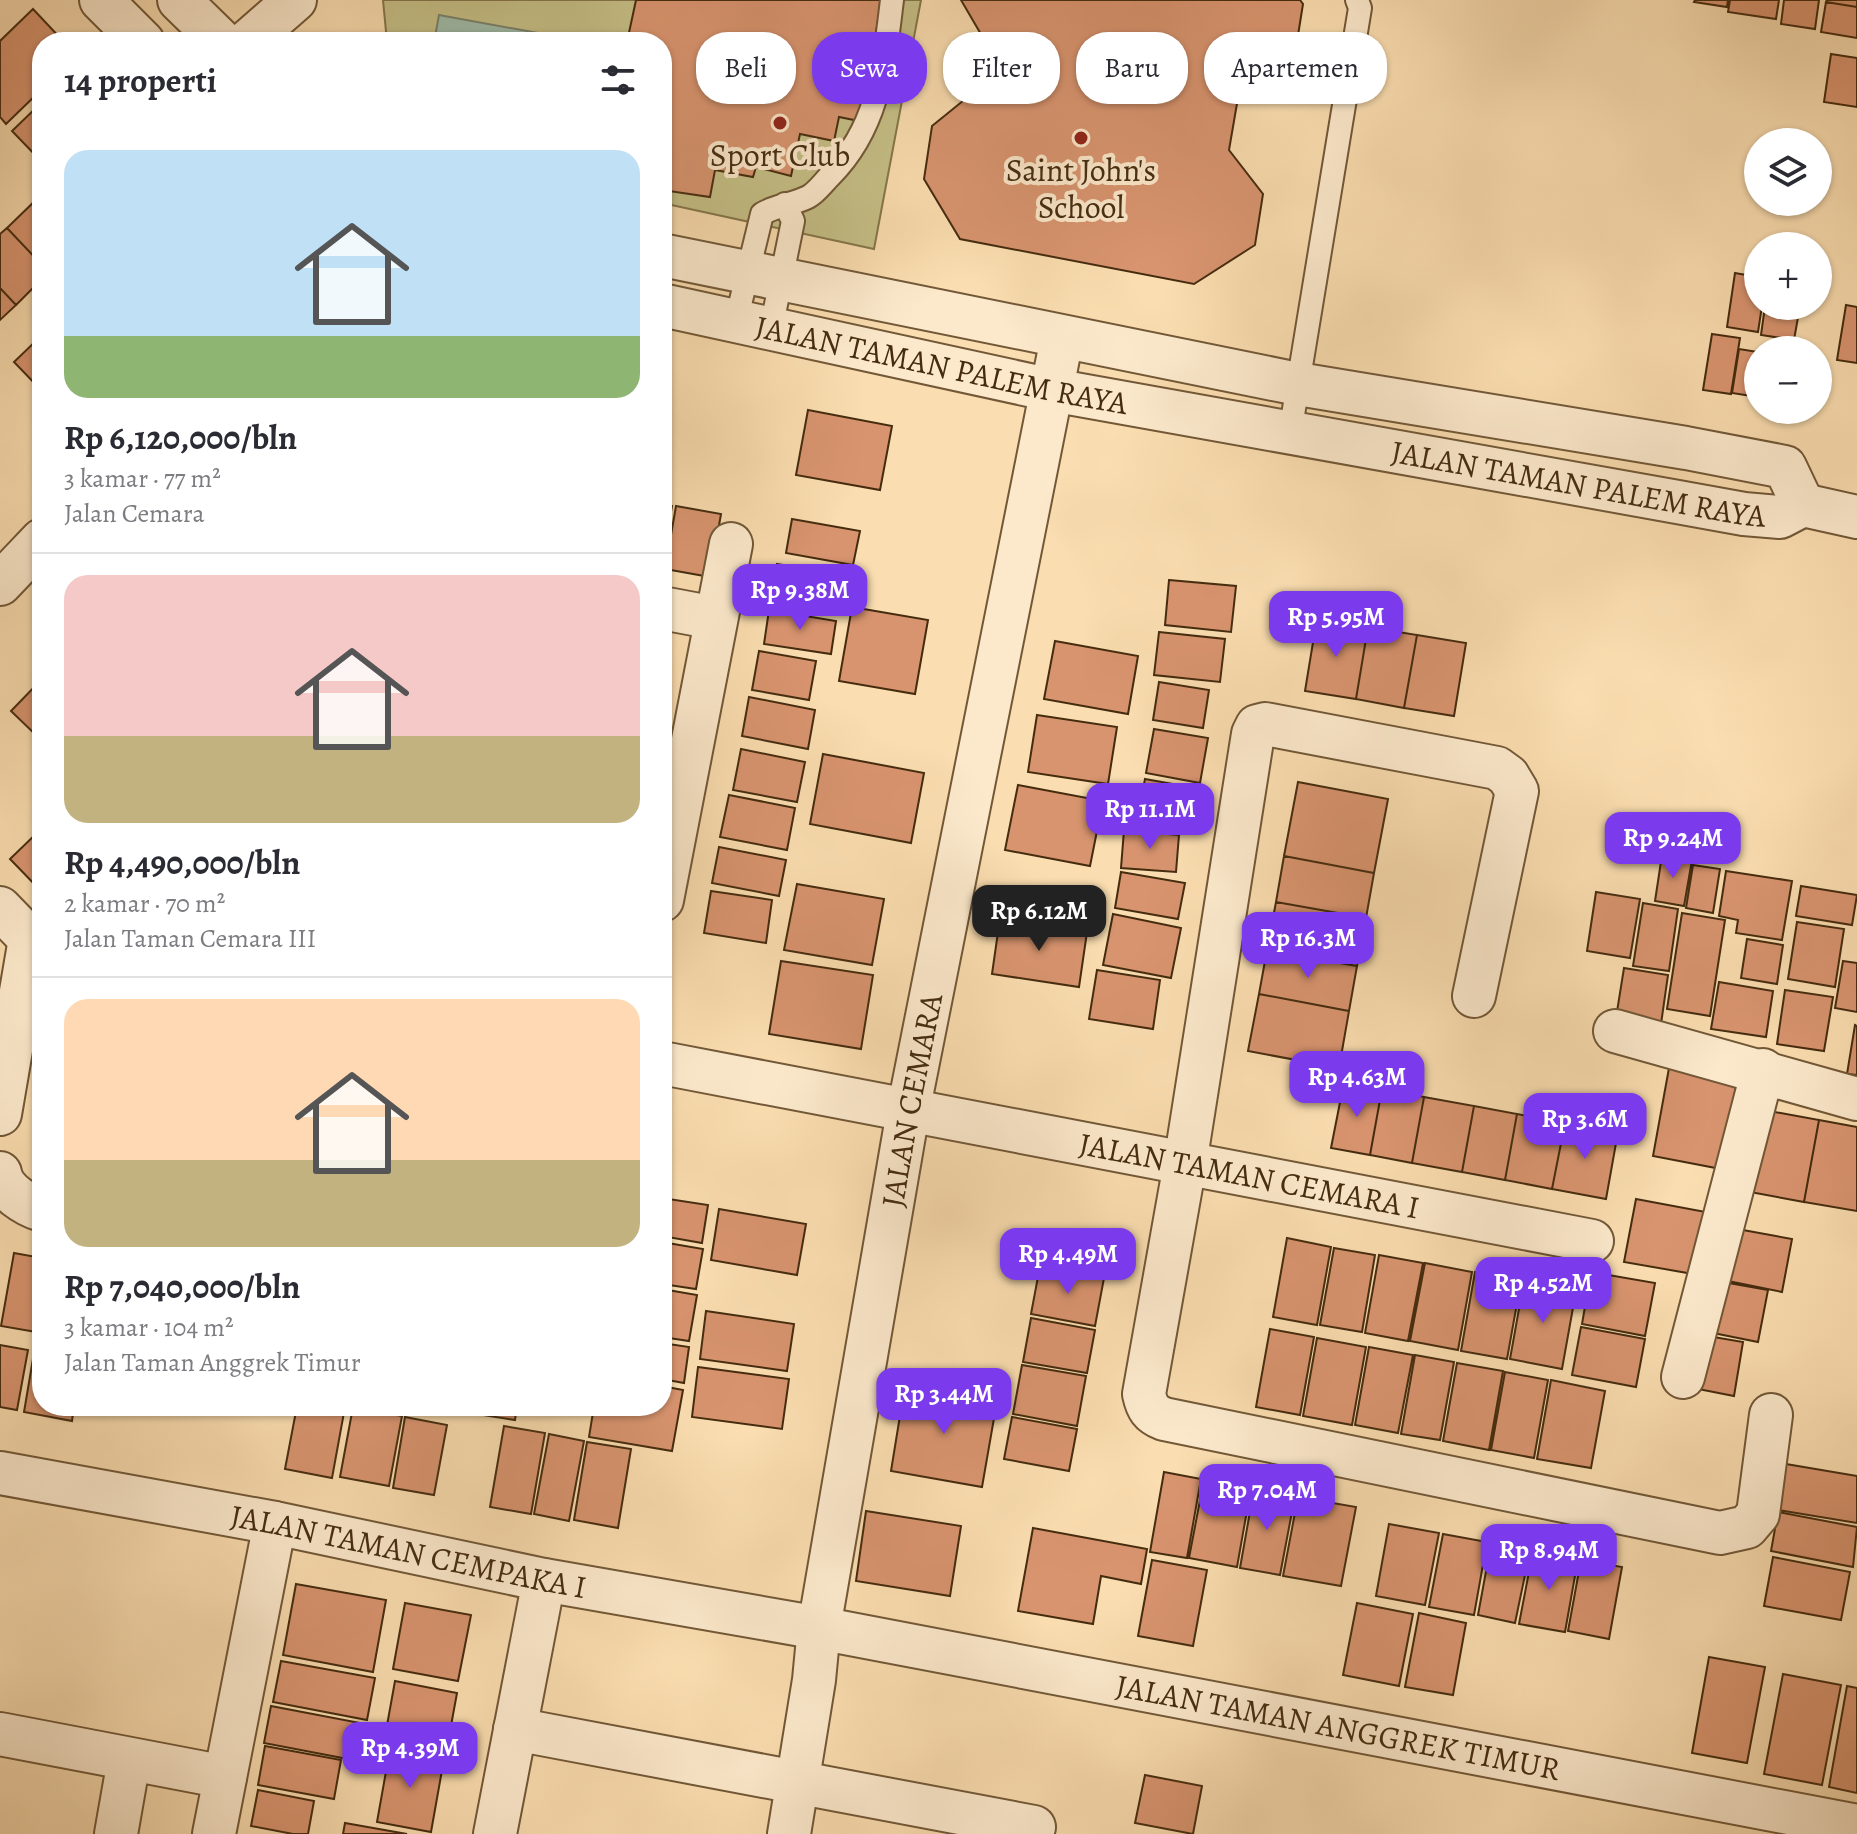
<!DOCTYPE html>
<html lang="id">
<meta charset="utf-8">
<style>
body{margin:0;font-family:Alegreya,serif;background:#f2f2f3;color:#2b2b33;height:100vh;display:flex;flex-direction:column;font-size:30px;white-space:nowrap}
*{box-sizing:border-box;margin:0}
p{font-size:26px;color:#7c7c81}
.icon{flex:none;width:44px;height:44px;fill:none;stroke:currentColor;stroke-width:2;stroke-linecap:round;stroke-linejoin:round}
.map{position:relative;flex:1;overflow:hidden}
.drawer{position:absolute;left:32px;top:32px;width:640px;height:1384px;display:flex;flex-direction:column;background:#fff;border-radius:32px;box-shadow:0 2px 6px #0004}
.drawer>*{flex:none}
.banner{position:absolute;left:696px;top:32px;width:760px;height:72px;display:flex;gap:16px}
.tools{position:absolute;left:1744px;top:128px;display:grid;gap:16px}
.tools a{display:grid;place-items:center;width:88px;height:88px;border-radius:50%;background:#fff;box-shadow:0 2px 6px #0004;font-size:40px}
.price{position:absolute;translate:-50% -68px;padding:0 18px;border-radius:16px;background:#7c3aed;color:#fff;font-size:26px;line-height:52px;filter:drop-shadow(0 2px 4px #0008)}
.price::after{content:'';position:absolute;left:50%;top:48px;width:24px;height:18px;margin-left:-12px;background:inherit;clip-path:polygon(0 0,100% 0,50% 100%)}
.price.active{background:#222;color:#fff}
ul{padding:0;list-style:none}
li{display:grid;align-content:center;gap:16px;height:424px;padding:0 32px}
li+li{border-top:2px solid #e1e1e2}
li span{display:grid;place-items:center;height:248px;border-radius:24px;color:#555}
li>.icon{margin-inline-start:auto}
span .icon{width:144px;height:144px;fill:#fffc;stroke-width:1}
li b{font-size:34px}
h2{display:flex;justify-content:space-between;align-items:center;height:96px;padding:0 32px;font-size:34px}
.chip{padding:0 28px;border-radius:32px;background:#fff;box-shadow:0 2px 6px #0004;font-size:28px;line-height:72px}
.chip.active{background:#7c3aed;color:#fff}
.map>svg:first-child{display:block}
.green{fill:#c5bf86;stroke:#85764a;stroke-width:2}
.water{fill:#9ebcaa;stroke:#7a826c;stroke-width:2}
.building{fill:#d8946f;stroke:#452c0f;stroke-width:2}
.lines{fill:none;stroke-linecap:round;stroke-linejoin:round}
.service-casing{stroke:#725837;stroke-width:26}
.minor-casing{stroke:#725837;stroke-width:46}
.service{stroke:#fce9cc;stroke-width:22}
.minor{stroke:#fce9cc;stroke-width:42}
.poi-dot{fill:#8f2418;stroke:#fce9cc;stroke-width:3}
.labels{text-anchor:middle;stroke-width:8;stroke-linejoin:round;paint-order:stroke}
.poi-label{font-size:32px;fill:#452c0f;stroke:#fce9cc}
.street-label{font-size:32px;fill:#452c0f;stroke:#fce9cc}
</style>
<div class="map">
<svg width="1857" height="1834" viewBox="0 0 1857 1834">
<rect width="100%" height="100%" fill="#faddb0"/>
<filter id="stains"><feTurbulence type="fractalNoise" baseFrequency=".0025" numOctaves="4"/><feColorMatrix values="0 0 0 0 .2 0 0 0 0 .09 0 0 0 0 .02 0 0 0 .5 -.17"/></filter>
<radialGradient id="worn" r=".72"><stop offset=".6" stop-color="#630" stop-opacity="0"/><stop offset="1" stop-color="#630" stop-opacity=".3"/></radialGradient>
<path class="green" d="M383,0H921L874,249L662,203V42H387Z"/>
<path class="water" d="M439,15L582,41L434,42Z"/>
<path class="building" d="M636,0H882L859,121L839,117L834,141L800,134L791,176L756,167L753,177L715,170L710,197L662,190V42H627Z
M961,0H1300L1303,4L1295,54L1240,86L1229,150L1263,194L1255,245L1194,284L960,239L924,179L932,126L969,96L982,36Z
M1695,0H1728L1727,7L1694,2Z
M1730,0H1779L1776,19L1728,12Z
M1784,0H1819L1815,29L1781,24Z
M1827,0H1857V7L1826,2Z
M1826,2L1857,7V38L1821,32Z
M33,9L64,42H42V89L6,124L0,117V41Z
M1831,54L1857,58V107L1824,102Z
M42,102V162L12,131Z
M41,195L42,196V265L7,228Z
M7,228L42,265V279L16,305L0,288V234Z
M1735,273L1758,277V306H1762L1758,332L1727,327Z
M0,288L16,305L0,320Z
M1846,305L1857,307V363L1837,360Z
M1765,306H1800L1794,340L1761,335Z
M1712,334L1740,338L1731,394L1703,390Z
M42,335V391L14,362Z
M1739,349L1758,352V397L1732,393Z
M808,410L892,426L880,490L796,475Z
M662,504L672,506L662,563Z
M676,506L721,514L710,577L665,569Z
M792,519L860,531L853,565L786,553Z
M777,564L851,576L846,608L772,596Z
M1169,580L1236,586L1231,632L1165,625Z
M852,607L928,620L915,694L839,681Z
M769,610L836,621L831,654L764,644Z
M1317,618L1368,627L1356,699L1305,691Z
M1368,627L1417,635L1404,708L1356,699Z
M1159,632L1225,639L1220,682L1154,675Z
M1417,635L1466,643L1454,716L1404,708Z
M1055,641L1138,656L1128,714L1044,699Z
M759,651L816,661L809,700L752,690Z
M42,679V741L11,711Z
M1159,682L1209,690L1203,728L1153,720Z
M749,697L815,710L808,749L742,736Z
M1037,715L1117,727L1108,784L1028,772Z
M1154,729L1208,738L1200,783L1146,773Z
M741,749L805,762L797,802L733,790Z
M823,754L924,773L911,843L810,824Z
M1145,779L1201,789L1194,832L1137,821Z
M1298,782L1388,799L1374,873L1284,856Z
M1018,785L1103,801L1090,866L1005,850Z
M729,795L795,808L787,850L720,837Z
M42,828V892L10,859Z
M1124,830L1179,835L1176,872L1121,868Z
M719,847L786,860L779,896L712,883Z
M1662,855L1692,860L1684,906L1655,901Z
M1284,856L1374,873L1366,918L1276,902Z
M1693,865L1720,869L1713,913L1686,908Z
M1726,871L1792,881L1782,940L1736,933L1738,920L1719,916Z
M1121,872L1185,883L1178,919L1115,908Z
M797,884L884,899L872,965L784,950Z
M1801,886L1857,895L1852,925L1796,916Z
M711,891L772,900L766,943L704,933Z
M1596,892L1640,899L1630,958L1587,951Z
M1276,902L1366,918L1357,966L1267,950Z
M1643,903L1678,909L1669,971L1633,966Z
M1682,913L1725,920L1710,1016L1667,1009Z
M1113,914L1181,928L1171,978L1103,965Z
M1000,918L1087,932L1079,987L992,974Z
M1797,922L1844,929L1835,987L1788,979Z
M1747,939L1783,945L1777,984L1741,978Z
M1267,950L1357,966L1349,1011L1259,994Z
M781,961L873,975L861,1049L769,1034Z
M1843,961L1857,963V1012L1835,1008Z
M1624,968L1668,975L1660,1031L1615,1024Z
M1097,970L1160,980L1153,1029L1089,1019Z
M1719,982L1773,991L1766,1037L1711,1029Z
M1785,990L1833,997L1824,1051L1777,1044Z
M1259,994L1349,1011L1339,1068L1248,1051Z
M1855,1025L1857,1026V1075L1847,1074Z
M1669,1068L1737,1081L1721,1169L1653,1156Z
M1344,1082L1382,1089L1370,1155L1331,1148Z
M1382,1089L1424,1097L1412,1163L1370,1155Z
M1424,1097L1474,1106L1462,1172L1412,1163Z
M1474,1106L1517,1114L1505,1180L1462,1172Z
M1764,1110L1819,1120L1804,1202L1750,1192Z
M1517,1114L1565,1123L1552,1189L1505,1180Z
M1819,1120L1857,1127V1211L1804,1202Z
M1565,1123L1618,1132L1606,1199L1552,1189Z
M662,1198L708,1205L702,1243L662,1236Z
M1636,1199L1711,1213L1699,1275L1624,1262Z
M719,1209L806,1224L797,1275L711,1260Z
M1732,1228L1792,1239L1782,1292L1723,1280Z
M1287,1238L1331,1247L1317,1325L1273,1317Z
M662,1242L703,1249L696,1289L662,1284Z
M1334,1248L1375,1255L1362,1332L1320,1325Z
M14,1253L42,1258V1333L1,1326Z
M1379,1255L1423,1263L1408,1341L1365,1333Z
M1425,1263L1472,1272L1458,1350L1410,1341Z
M1040,1266L1104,1278L1095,1326L1031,1314Z
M1475,1272L1521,1281L1507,1359L1461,1351Z
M1591,1272L1655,1283L1645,1336L1582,1324Z
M1712,1280L1768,1290L1758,1342L1703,1331Z
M1524,1281L1576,1291L1562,1369L1510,1359Z
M662,1289L697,1295L689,1341L662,1337Z
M706,1311L794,1324L787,1371L700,1359Z
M1031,1318L1095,1330L1087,1373L1023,1362Z
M1581,1327L1645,1339L1636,1387L1572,1375Z
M1270,1329L1314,1337L1300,1415L1256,1407Z
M1702,1335L1743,1342L1734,1396L1693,1388Z
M1317,1338L1366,1347L1352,1425L1303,1416Z
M662,1343L689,1347L684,1383L662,1379Z
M0,1345L28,1350L17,1410L0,1407Z
M35,1347L42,1348V1406H74L72,1421L24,1412Z
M1369,1347L1413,1355L1398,1433L1355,1425Z
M1415,1355L1454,1362L1440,1440L1401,1434Z
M1457,1363L1503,1371L1489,1450L1443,1441Z
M1022,1365L1086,1376L1077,1426L1013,1414Z
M698,1367L789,1379L782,1429L692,1417Z
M1505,1372L1548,1380L1534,1458L1491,1450Z
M1551,1380L1605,1391L1591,1468L1537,1459Z
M905,1385L997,1401L982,1487L891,1471Z
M662,1386L683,1390L672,1451L589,1437L594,1406H662Z
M297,1406L345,1407L332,1478L285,1469Z
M471,1406H517L515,1420L470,1413Z
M353,1407L402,1416L389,1486L340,1477Z
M405,1417L447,1425L434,1495L393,1488Z
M1012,1417L1077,1429L1069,1471L1004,1459Z
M504,1426L545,1433L531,1514L490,1507Z
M549,1434L584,1441L569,1521L534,1514Z
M587,1442L631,1449L618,1528L574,1520Z
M1786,1464L1857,1476V1523L1778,1510Z
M1164,1472L1201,1479L1187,1558L1150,1552Z
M1204,1479L1251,1488L1237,1567L1189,1558Z
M1254,1489L1295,1496L1280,1575L1240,1568Z
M1298,1497L1356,1507L1341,1586L1283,1576Z
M866,1511L961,1526L950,1596L856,1581Z
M1778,1512L1857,1527L1853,1567L1771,1551Z
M1389,1524L1439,1533L1425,1605L1376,1596Z
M1033,1528L1147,1549L1141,1584L1101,1576L1093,1624L1018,1611Z
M1443,1534L1487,1542L1474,1615L1429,1607Z
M1491,1544L1530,1551L1515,1623L1478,1615Z
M1533,1551L1578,1559L1565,1632L1519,1624Z
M1773,1557L1850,1572L1841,1620L1764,1606Z
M1152,1560L1207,1570L1193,1646L1138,1636Z
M1581,1560L1622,1567L1609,1639L1568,1631Z
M296,1584L386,1600L373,1672L283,1655Z
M405,1603L471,1615L458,1681L393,1669Z
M1357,1603L1413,1614L1399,1686L1343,1675Z
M1419,1613L1466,1623L1453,1695L1405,1687Z
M1709,1657L1765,1667L1747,1763L1692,1753Z
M281,1661L375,1678L367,1720L273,1702Z
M1783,1674L1841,1685L1822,1785L1764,1774Z
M395,1681L457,1693L446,1753L384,1742Z
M1847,1686L1857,1688V1793L1829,1787Z
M271,1706L360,1723L353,1760L264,1743Z
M265,1746L341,1760L334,1799L258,1785Z
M390,1749L444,1759L431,1832L377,1822Z
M1145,1775L1202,1786L1193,1834L1135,1823Z
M258,1790L314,1801L308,1834H293L251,1826Z
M345,1823L407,1834H343Z"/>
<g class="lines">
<defs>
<path id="service" d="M736,321L762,214C776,205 792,205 808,197C816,193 823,183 830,176C879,127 884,65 892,0
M771,329L793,221L785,204
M1290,433L1360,8L1357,0"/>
<g id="minor">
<path d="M101,0L143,42"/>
<path d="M179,0L222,42"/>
<path d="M247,42L295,0"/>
<path d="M662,255L1298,384L1686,448L1785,467L1803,505"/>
<path id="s1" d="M662,305L1052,390L1672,501L1744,514L1780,517L1803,505"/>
<path d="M1803,505L1857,517"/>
<path d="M0,584L42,540"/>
<path d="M662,608L715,618"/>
<path d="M662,900L731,544"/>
<path d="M0,908L30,939L42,942"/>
<path d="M1474,996L1517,791L1508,776L1497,768L1265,724L1257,726L1253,734L1185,1164L1144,1394C1147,1408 1151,1414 1164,1419L1720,1533L1747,1527L1758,1514L1771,1415"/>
<path d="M1615,1031L1857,1099"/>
<path id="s2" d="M662,1063L1592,1241"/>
<path d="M0,1114L30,939"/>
<path d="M0,1173C3,1191 26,1205 42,1210"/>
<path d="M1683,1377L1763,1070"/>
<path id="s3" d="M0,1473L275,1523L544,1580L819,1628L1857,1826"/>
<path d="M515,1729L1034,1827"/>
<path d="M0,1734L225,1777"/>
<path d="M116,1834L129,1760"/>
<path d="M214,1834L275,1523"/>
<path d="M495,1834L544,1580"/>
<path id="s4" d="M789,1834L814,1680L819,1628L908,1112L1062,338"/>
</g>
</defs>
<use href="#service" class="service-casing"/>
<use href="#minor" class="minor-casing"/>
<use href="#service" class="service"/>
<use href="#minor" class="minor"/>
</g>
<g class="poi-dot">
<circle cx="780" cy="123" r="8"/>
<circle cx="1081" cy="138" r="8"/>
</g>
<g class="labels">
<g class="poi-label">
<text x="780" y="166">Sport Club</text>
<text x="1081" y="181">Saint John's<tspan x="1081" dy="37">School</tspan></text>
</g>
<g class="street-label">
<text dy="11" stroke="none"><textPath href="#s1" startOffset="286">JALAN TAMAN PALEM RAYA</textPath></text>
<text dy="11" stroke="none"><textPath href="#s1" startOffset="934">JALAN TAMAN PALEM RAYA</textPath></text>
<text dy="11" stroke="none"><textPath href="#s4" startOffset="744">JALAN CEMARA</textPath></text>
<text dy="11" stroke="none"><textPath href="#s2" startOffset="598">JALAN TAMAN CEMARA I</textPath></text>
<text dy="11" stroke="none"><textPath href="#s3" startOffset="416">JALAN TAMAN CEMPAKA I</textPath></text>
<text dy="11" stroke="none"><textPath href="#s3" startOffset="1362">JALAN TAMAN ANGGREK TIMUR</textPath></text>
</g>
</g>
<rect width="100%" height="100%" filter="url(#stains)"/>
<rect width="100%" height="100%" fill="url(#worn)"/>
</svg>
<div class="tools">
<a><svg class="icon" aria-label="layers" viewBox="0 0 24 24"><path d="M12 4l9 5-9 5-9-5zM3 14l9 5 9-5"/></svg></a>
<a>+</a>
<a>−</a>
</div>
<b class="price" style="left:800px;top:632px">Rp 9.38M</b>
<b class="price" style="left:1336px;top:659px">Rp 5.95M</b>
<b class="price" style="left:1150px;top:851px">Rp 11.1M</b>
<b class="price" style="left:1673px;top:880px">Rp 9.24M</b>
<b class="price active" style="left:1039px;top:953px">Rp 6.12M</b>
<b class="price" style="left:1308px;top:980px">Rp 16.3M</b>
<b class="price" style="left:1357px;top:1119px">Rp 4.63M</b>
<b class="price" style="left:1585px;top:1161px">Rp 3.6M</b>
<b class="price" style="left:1068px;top:1296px">Rp 4.49M</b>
<b class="price" style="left:1543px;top:1325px">Rp 4.52M</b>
<b class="price" style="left:944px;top:1436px">Rp 3.44M</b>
<b class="price" style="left:1267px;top:1532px">Rp 7.04M</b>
<b class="price" style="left:1549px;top:1592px">Rp 8.94M</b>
<b class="price" style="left:410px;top:1790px">Rp 4.39M</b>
<div class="banner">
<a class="chip">Beli</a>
<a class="chip active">Sewa</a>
<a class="chip">Filter</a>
<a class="chip">Baru</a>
<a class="chip">Apartemen</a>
</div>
<section class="drawer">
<h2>14 properti<svg class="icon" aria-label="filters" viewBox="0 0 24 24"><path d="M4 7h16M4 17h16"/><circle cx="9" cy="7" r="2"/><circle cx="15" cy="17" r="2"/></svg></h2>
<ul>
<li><span style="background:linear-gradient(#bfe0f5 75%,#8fb573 0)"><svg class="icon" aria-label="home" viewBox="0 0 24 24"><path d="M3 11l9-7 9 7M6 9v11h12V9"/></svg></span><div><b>Rp 6,120,000/bln</b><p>3 kamar · 77 m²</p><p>Jalan Cemara</p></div></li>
<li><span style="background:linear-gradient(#f6c9c9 65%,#c2b280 0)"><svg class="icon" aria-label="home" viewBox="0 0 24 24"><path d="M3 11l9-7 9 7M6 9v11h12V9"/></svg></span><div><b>Rp 4,490,000/bln</b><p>2 kamar · 70 m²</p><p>Jalan Taman Cemara III</p></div></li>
<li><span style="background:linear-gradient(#ffd9b3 65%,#c2b280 0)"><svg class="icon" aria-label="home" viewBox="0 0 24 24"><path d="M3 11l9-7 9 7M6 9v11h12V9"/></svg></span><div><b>Rp 7,040,000/bln</b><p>3 kamar · 104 m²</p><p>Jalan Taman Anggrek Timur</p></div></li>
</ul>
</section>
</div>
